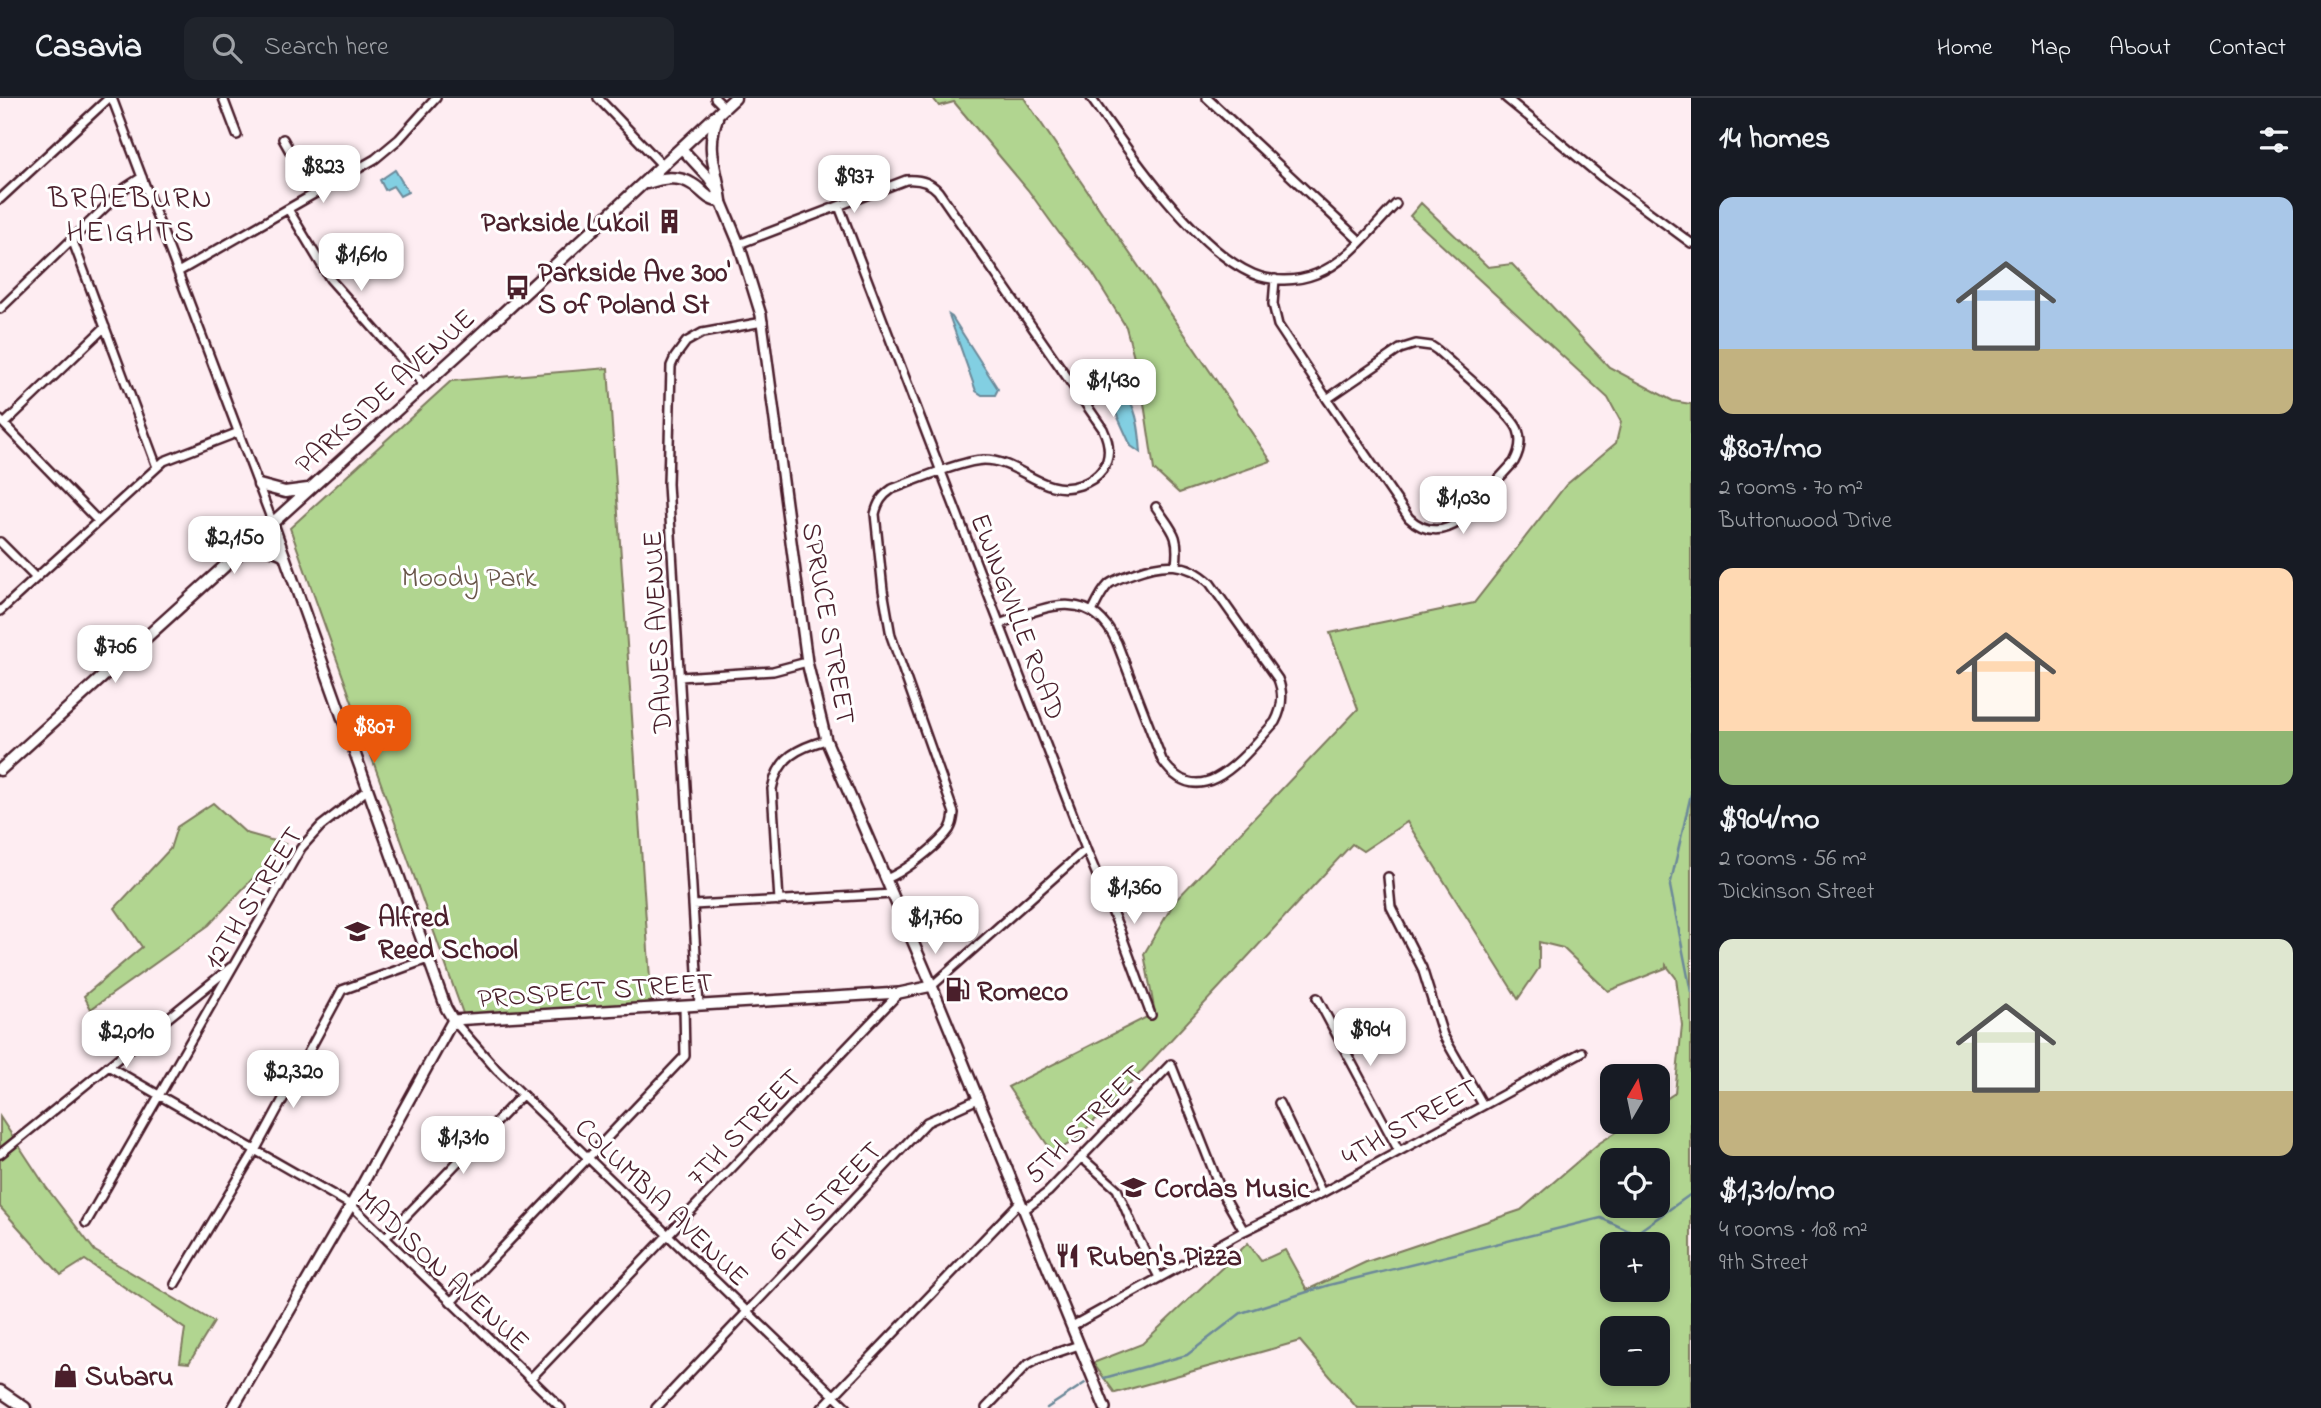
<!DOCTYPE html>
<meta charset="utf-8">
<style>
body{margin:0;font-family:"Indie Flower",sans-serif;background:#20242c;color:#f1f3f6;height:100vh;display:flex;flex-direction:column;font-size:26px;white-space:nowrap}
*{box-sizing:border-box;margin:0}
p{font-size:23px;color:#9ea1a6}
.icon{flex:none;width:38px;height:38px;fill:none;stroke:currentColor;stroke-width:2;stroke-linecap:round;stroke-linejoin:round}
.map{position:relative;flex:1;overflow:hidden}
.side{display:flex;flex-direction:column;background:#171b24;width:630px}
.side>*{flex:none}
.needle{width:46px;rotate:9deg}
.buttons{position:absolute;left:1600px;top:966px;display:grid;gap:14px}
.buttons a{display:grid;place-items:center;width:70px;height:70px;border-radius:14px;background:#171b24;box-shadow:0 4px 10px #0003;font-size:35px}
.price{position:absolute;translate:-50% -60px;padding:0 16px;border-radius:14px;background:#fff;color:#222;font-size:23px;line-height:46px;filter:drop-shadow(0 2px 4px #0008)}
.price::after{content:'';position:absolute;left:50%;top:42px;width:21px;height:16px;margin-left:-10px;background:inherit;clip-path:polygon(0 0,100% 0,50% 100%)}
.price.active{background:#ea580c;color:#fff}
ul{padding:0;list-style:none}
li{display:grid;align-content:center;gap:14px;height:371px;padding:0 28px}
li span{display:grid;place-items:center;height:217px;border-radius:14px;color:#555}
li>.icon{margin-inline-start:auto}
span .icon{width:126px;height:126px;fill:#fffc;stroke-width:1}
li b{font-size:30px}
h2{display:flex;justify-content:space-between;align-items:center;height:84px;padding:0 28px;font-size:30px}
header{display:flex;align-items:center;gap:42px;box-sizing:border-box;height:98px;padding:0 35px;background:#171b24;border-bottom:2px solid #363941}
header strong{font-size:33px}
nav{display:flex;gap:38px;margin-inline-start:auto;font-size:24px}
.search{width:490px;height:63px;background:#20242c;display:flex;align-items:center;gap:18px;box-sizing:border-box;padding:0 24px;border-radius:14px;color:#9ea1a6;font-size:26px}
main{display:flex;flex:1;min-height:0}
.map>svg:first-child{display:block}
.green{fill:#b1d590;stroke:#7e7a5e;stroke-width:2;fill-rule:evenodd}
.water{fill:#82cfe2;stroke:#6c8999;stroke-width:2}
.lines{fill:none;stroke-linecap:round;stroke-linejoin:round}
.stream{stroke:#6c8999;stroke-width:2.5}
.minor-casing{stroke:#4a1f2b;stroke-width:12}
.tertiary-casing{stroke:#4a1f2b;stroke-width:14}
.secondary-casing{stroke:#4a1f2b;stroke-width:15}
.minor{stroke:#fff;stroke-width:7}
.tertiary{stroke:#fff;stroke-width:9}
.secondary{stroke:#fff;stroke-width:10}
.labels{text-anchor:middle;stroke-width:6;stroke-linejoin:round;paint-order:stroke}
.poi-label{font-size:28px;font-weight:bold;fill:#4a1f2b;stroke:#fff;text-anchor:start}
.street-label{font-size:28px;fill:#4a1f2b;stroke:#fff}
.park-label{font-size:28px;fill:#695649;stroke:#fff}
.neighbourhood-label{font-size:30px;letter-spacing:2px;fill:#4a1f2b;stroke:#fff}
</style>
<header>
<strong>Casavia</strong>
<div class="search"><svg class="icon" aria-label="search" viewBox="0 0 24 24"><circle cx="10" cy="10" r="6"/><path d="M15 15l6 6"/></svg>Search here</div>
<nav><a>Home</a><a>Map</a><a>About</a><a>Contact</a></nav>
</header>
<main>
<div class="map">
<svg width="1691" height="1310" viewBox="0 0 1691 1310">
<rect width="100%" height="100%" fill="#feedf2"/>
<filter id="ink" filterUnits="userSpaceOnUse"><feTurbulence type="fractalNoise" baseFrequency=".0143" numOctaves="2"/><feDisplacementMap in="SourceGraphic" scale="14" xChannelSelector="R" yChannelSelector="G"/><feConvolveMatrix kernelMatrix="1 2 1 2 8 2 1 2 1" color-interpolation-filters="sRGB"/></filter>
<g filter="url(#ink)">
<path class="green" d="M933,0H1024L1271,363L1179,395L1154,372L1141,285L1126,229L1092,174L1059,135L1028,92L954,4L939,8Z
M1421,105L1488,169L1512,166L1609,269L1673,303L1691,306V1310H1357L1300,1243L1115,1295L1093,1265L1142,1246L1248,1145L1261,1163L1285,1152L1307,1192L1366,1164L1521,1112L1598,1046L1632,1024H1657V1007L1675,995L1682,927L1676,880L1666,867V870L1608,893L1563,850L1539,844V870L1518,901L1407,724L1363,753L1352,746L1116,1001L1074,1043L1053,1055L1008,989L1155,915L1144,856L1175,803L1358,611L1330,535L1474,505L1566,387L1616,345L1621,324L1608,300L1410,118ZM1612,1062H1657V1108H1612ZM1612,1146H1657V1192H1612ZM1612,1230H1657V1276H1612Z
M608,270L652,910L466,924L290,430L451,283Z
M213,705L246,735L285,746L209,827L91,911L84,898L142,849L115,810L170,751L177,729Z
M0,1019L46,1089L95,1153L214,1224L189,1265L180,1264L185,1231L85,1162L61,1177L0,1109Z"/>
<path class="water" d="M395,72L408,94L400,98L393,88L385,92L380,82Z
M949,217L952,219L998,291L995,297H982L976,293Z
M1128,301C1138,312 1140,340 1141,355L1131,348L1116,315L1118,308L1122,302Z"/>
<g class="lines">
<path class="stream" d="M1691,696L1670,788L1691,894
M1104,1280L1187,1257L1241,1215L1329,1187L1601,1120L1635,1136L1691,1096
M1047,1310L1085,1285"/>
<defs>
<path id="minor" d="M112,0L272,423
M223,0L237,37
M598,0L663,68
M715,0L725,10
M1091,0C1127,52 1195,151 1253,176C1272,184 1296,184 1316,176C1348,164 1372,130 1396,106
M1207,0L1360,143
M1506,0L1603,80L1691,145
M283,41L314,96
M0,101L109,0
M839,108L1086,751L1119,830L1151,917
M288,111L330,181L424,287
M72,141L157,369
M739,146L906,82C918,81 929,83 938,93L1103,331C1109,344 1112,359 1102,372C1097,379 1089,384 1080,387C1043,400 1020,362 984,362C964,362 913,383 892,391C882,398 878,404 875,416L883,492L891,538L954,715C953,723 952,730 946,736C933,751 904,774 886,781
M178,174L375,61L399,41L436,0
M1275,181L1273,206L1278,227L1327,301
M0,211L125,90L142,79
M1416,246L1431,248L1437,252C1453,267 1512,315 1518,332C1522,343 1520,353 1514,364L1460,423C1443,435 1425,435 1409,420L1327,301L1400,251Z
M0,322L98,423
M4,326L105,229
M1156,409C1172,433 1180,436 1176,467
M0,444L36,480
M0,513L164,363L239,334
M999,526C1045,509 1091,487 1117,545L1162,662C1201,720 1247,654 1275,624C1283,609 1284,596 1278,581L1210,485C1187,463 1163,464 1134,475C1126,478 1116,481 1109,486C1101,494 1097,504 1092,514
M680,579L773,573L807,564
M1388,779L1391,809L1422,870L1443,937L1483,1007
M779,803L772,691C778,659 798,650 826,642
M693,807L893,796
M932,888L1086,751
M1317,900L1399,1053
M699,907L668,386L671,268L675,259L686,244L702,235L763,224
M453,922L497,972L847,1310
M108,968L351,1107L561,1310
M1279,1005L1322,1095
M0,1056L231,869
M1081,1059L1117,1091L1136,1136L1159,1179
M1024,1112L1048,1094L1171,966L1222,1095L1244,1133
M86,1125L301,750L321,728L367,692
M385,1140L522,997
M175,1186L256,1051L342,892L428,861
M451,1204L685,958L684,908
M1072,1228L1244,1133L1322,1095L1582,954
M531,1280L899,895
M656,1310L927,1024L978,1001
M822,1310L1020,1104
M986,1310L1027,1267L1038,1261L1079,1247"/>
<path id="tertiary" d="M682,51L709,80L716,91L739,146L761,217L807,564L826,642L932,888L1105,1310
M272,423L446,910L453,922
M453,922L899,895L932,888
M233,1310L351,1107L453,922"/>
<path id="secondary" d="M647,85C662,80 678,77 692,86C703,92 707,103 721,103C717,71 705,52 717,20
M259,387L285,394L308,391
M243,453C258,449 268,449 283,456
M0,672L473,243L735,0
M0,1293L25,1310"/>
</defs>
<use href="#minor" class="minor-casing"/>
<use href="#tertiary" class="tertiary-casing"/>
<use href="#secondary" class="secondary-casing"/>
<use href="#minor" class="minor"/>
<use href="#tertiary" class="tertiary"/>
<use href="#secondary" class="secondary"/>
</g>
</g>
<defs>
<symbol id="building-bare" viewBox="-9 -9 18 18"><path d="M-4-6H4V6H1V3H-1V6H-4ZM-2.5-4.3h1.7v1.8h-1.7ZM.8-4.3h1.7v1.8H.8ZM-2.5-1h1.7V.8h-1.7ZM.8-1h1.7V.8H.8Z" fill="#4a1f2b" stroke="#fff" stroke-width="2.5" paint-order="stroke"/></symbol>
<symbol id="bus-bare" viewBox="-9 -9 18 18"><path d="M-5-6H5V4H4V6H2V4H-2V6H-4V4H-5ZM-3.5-4V0h7V-4ZM-3.5 1.2v1.5H-2V1.2ZM2 1.2v1.5H3.5V1.2Z" fill="#4a1f2b" stroke="#fff" stroke-width="2.5" paint-order="stroke"/></symbol>
<symbol id="school-bare" viewBox="-9 -9 18 18"><path d="M0-5L7-2L0 1L-7-2ZM-4 1L0 2.5L4 1V4Q0 6-4 4Z" fill="#4a1f2b" stroke="#fff" stroke-width="2.5" paint-order="stroke"/></symbol>
<symbol id="fuel-bare" viewBox="-9 -9 18 18"><path d="M-5.5-6h7V0h2V4h1.3V-2.5L3-4.5l.8-.8L6-3V5H2.5V1h-1V6h-7ZM-4.2-4.7v3.2H.2V-4.7Z" fill="#4a1f2b" stroke="#fff" stroke-width="2.5" paint-order="stroke"/></symbol>
<symbol id="restaurant-bare" viewBox="-9 -9 18 18"><path d="M-5-6h1v4h1v-4h1v4h1v-4h1v5L-1.5 .5V6h-2V.5L-5-1ZM5-6V6H3V1.5H1.5Q1.5-4 5-6Z" fill="#4a1f2b" stroke="#fff" stroke-width="2.5" paint-order="stroke"/></symbol>
<symbol id="shop-bare" viewBox="-9 -9 18 18"><path d="M-5-2.5h2.3a2.7 3.5 0 0 1 5.4 0H5L5.5 6h-11ZM-1.5-2.5h3a1.5 2.3 0 0 0-3 0Z" fill="#4a1f2b" stroke="#fff" stroke-width="2.5" paint-order="stroke"/></symbol>
</defs>
<g fill-rule="evenodd">
<use href="#building-bare" x="652" y="106" width="35" height="35"/>
<use href="#bus-bare" x="500" y="172" width="35" height="35"/>
<use href="#school-bare" x="340" y="816" width="35" height="35"/>
<use href="#fuel-bare" x="940" y="874" width="35" height="35"/>
<use href="#school-bare" x="1116" y="1072" width="35" height="35"/>
<use href="#restaurant-bare" x="1050" y="1140" width="35" height="35"/>
<use href="#shop-bare" x="48" y="1260" width="35" height="35"/>
</g>
<g class="labels">
<g class="poi-label">
<text x="649" y="133" text-anchor="end">Parkside Lukoil</text>
<text x="538" y="183">Parkside Ave 300'<tspan x="538" dy="32">S of Poland St</tspan></text>
<text x="378" y="828">Alfred<tspan x="378" dy="32">Reed School</tspan></text>
<text x="977" y="902">Romeco</text>
<text x="1154" y="1099">Cordas Music</text>
<text x="1087" y="1167">Ruben's Pizza</text>
<text x="85" y="1287">Subaru</text>
</g>
<g class="street-label">
<text transform="translate(384 292) rotate(-42)" y="10">PARKSIDE AVENUE</text>
<text transform="translate(1019 518) rotate(69)" y="10">EWINGVILLE ROAD</text>
<text transform="translate(830 525) rotate(80)" y="10">SPRUCE STREET</text>
<text transform="translate(656 534) rotate(-93)" y="10">DAWES AVENUE</text>
<text transform="translate(252 799) rotate(-58)" y="10">12TH STREET</text>
<text transform="translate(595 891) rotate(-4)" y="10">PROSPECT STREET</text>
<text transform="translate(1409 1023) rotate(-29)" y="10">4TH STREET</text>
<text transform="translate(1083 1025) rotate(-45)" y="10">5TH STREET</text>
<text transform="translate(743 1028) rotate(-46)" y="10">7TH STREET</text>
<text transform="translate(824 1102) rotate(-47)" y="10">6TH STREET</text>
<text transform="translate(663 1103) rotate(44)" y="10">COLUMBIA AVENUE</text>
<text transform="translate(444 1171) rotate(43)" y="10">MADISON AVENUE</text>
</g>
<g class="park-label">
<text x="469" y="488">Moody Park</text>
</g>
<g class="neighbourhood-label">
<text x="131" y="109">BRAEBURN<tspan x="131" dy="34">HEIGHTS</tspan></text>
</g>
</g>
</svg>
<div class="buttons">
<a><svg class="needle" viewBox="-14 -14 28 28"><path d="M0-13l5 13h-10z" fill="#e53935"/><path d="M0 13l5-13h-10z" fill="#9ea1a6"/></svg></a>
<a><svg class="icon" aria-label="locate" viewBox="0 0 24 24"><circle cx="12" cy="12" r="6"/><path d="M12 2v4M12 18v4M2 12h4M18 12h4"/></svg></a>
<a>+</a>
<a>−</a>
</div>
<b class="price" style="left:323px;top:107px">$823</b>
<b class="price" style="left:854px;top:117px">$937</b>
<b class="price" style="left:361px;top:195px">$1,610</b>
<b class="price" style="left:1113px;top:321px">$1,430</b>
<b class="price" style="left:1463px;top:438px">$1,030</b>
<b class="price" style="left:234px;top:478px">$2,150</b>
<b class="price" style="left:115px;top:587px">$706</b>
<b class="price active" style="left:374px;top:667px">$807</b>
<b class="price" style="left:1134px;top:828px">$1,360</b>
<b class="price" style="left:935px;top:858px">$1,760</b>
<b class="price" style="left:1370px;top:970px">$904</b>
<b class="price" style="left:126px;top:972px">$2,010</b>
<b class="price" style="left:293px;top:1012px">$2,320</b>
<b class="price" style="left:463px;top:1078px">$1,310</b>
</div>
<section class="side">
<h2>14 homes<svg class="icon" aria-label="filters" viewBox="0 0 24 24"><path d="M4 7h16M4 17h16"/><circle cx="9" cy="7" r="2"/><circle cx="15" cy="17" r="2"/></svg></h2>
<ul>
<li><span style="background:linear-gradient(#a9c7e8 70%,#c2b280 0)"><svg class="icon" aria-label="home" viewBox="0 0 24 24"><path d="M3 11l9-7 9 7M6 9v11h12V9"/></svg></span><div><b>$807/mo</b><p>2 rooms · 70 m²</p><p>Buttonwood Drive</p></div></li>
<li><span style="background:linear-gradient(#ffd9b3 75%,#8fb573 0)"><svg class="icon" aria-label="home" viewBox="0 0 24 24"><path d="M3 11l9-7 9 7M6 9v11h12V9"/></svg></span><div><b>$904/mo</b><p>2 rooms · 56 m²</p><p>Dickinson Street</p></div></li>
<li><span style="background:linear-gradient(#dfe7d0 70%,#c2b280 0)"><svg class="icon" aria-label="home" viewBox="0 0 24 24"><path d="M3 11l9-7 9 7M6 9v11h12V9"/></svg></span><div><b>$1,310/mo</b><p>4 rooms · 108 m²</p><p>9th Street</p></div></li>
</ul>
</section>
</main>
